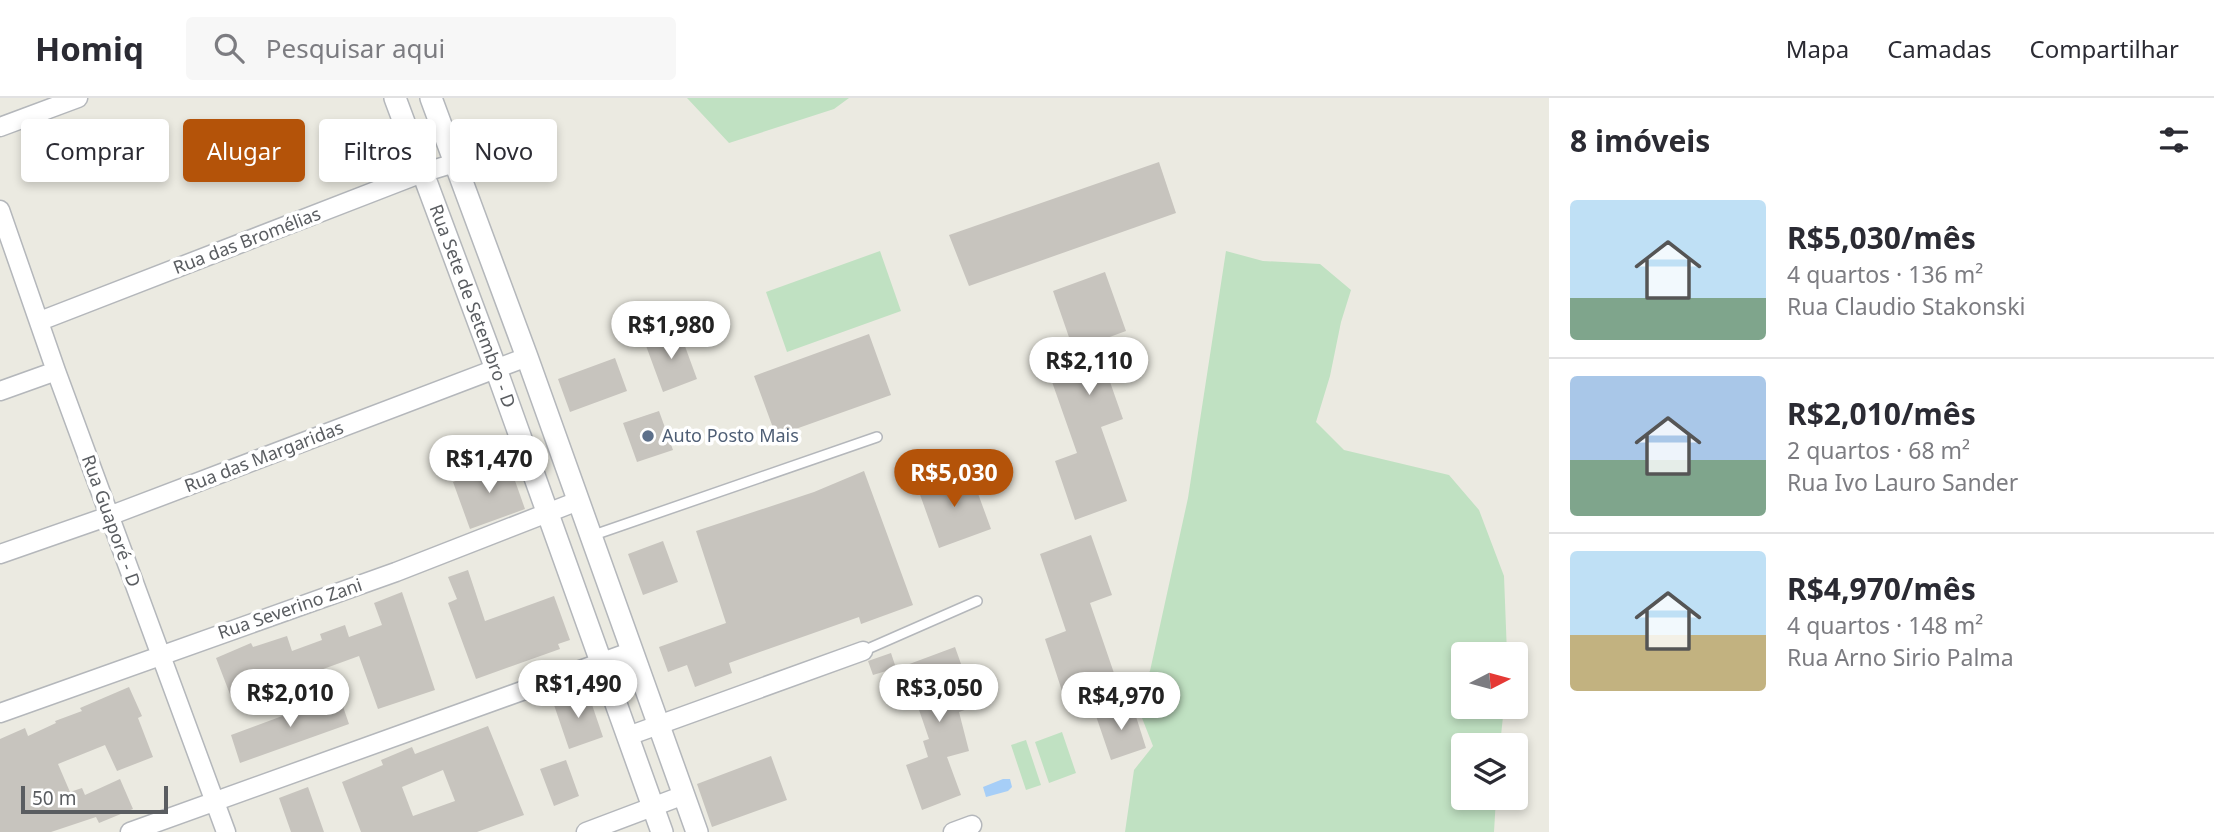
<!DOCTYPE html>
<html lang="pt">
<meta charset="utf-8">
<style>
body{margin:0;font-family:"Noto Sans",sans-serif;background:#f7f7f7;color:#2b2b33;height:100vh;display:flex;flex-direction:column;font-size:26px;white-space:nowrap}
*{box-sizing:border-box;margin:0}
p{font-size:23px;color:#7c7c81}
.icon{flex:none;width:38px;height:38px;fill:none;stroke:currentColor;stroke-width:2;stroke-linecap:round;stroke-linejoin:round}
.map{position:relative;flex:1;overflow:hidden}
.drawer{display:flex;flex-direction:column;background:#fff;width:665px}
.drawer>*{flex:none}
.hud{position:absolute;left:21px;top:21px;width:665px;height:63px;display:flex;gap:14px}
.needle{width:46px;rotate:84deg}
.tools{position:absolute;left:1451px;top:544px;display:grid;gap:14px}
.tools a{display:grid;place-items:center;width:77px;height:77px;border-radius:7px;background:#fff;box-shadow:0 4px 10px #0003;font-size:35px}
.scale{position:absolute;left:21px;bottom:18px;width:147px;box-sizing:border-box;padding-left:7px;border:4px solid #5a5d61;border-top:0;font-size:19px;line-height:24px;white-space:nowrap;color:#5a5d61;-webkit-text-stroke:5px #fff;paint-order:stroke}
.price{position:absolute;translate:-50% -60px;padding:0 16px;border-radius:24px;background:#fff;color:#222;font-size:23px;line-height:46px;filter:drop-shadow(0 2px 4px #0008)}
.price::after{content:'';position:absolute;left:50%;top:42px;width:21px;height:16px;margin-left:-10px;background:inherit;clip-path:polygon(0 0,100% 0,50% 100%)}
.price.active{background:#b45309;color:#fff}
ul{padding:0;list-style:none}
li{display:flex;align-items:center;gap:21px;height:175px;padding:0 21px}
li+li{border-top:2px solid #e1e1e2}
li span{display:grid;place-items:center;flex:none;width:196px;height:140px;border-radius:7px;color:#555}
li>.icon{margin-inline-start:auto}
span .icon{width:84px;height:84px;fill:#fffc;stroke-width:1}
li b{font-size:30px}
h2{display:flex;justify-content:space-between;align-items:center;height:84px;padding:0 21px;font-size:30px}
.pill{padding:0 24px;border-radius:7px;background:#fff;box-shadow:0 4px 10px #0003;font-size:24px;line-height:63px}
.pill.active{background:#b45309;color:#fff}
header{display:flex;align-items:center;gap:42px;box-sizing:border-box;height:98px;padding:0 35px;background:#fff;border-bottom:2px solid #e1e1e2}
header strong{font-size:33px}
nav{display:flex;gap:38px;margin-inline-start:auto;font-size:24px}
.search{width:490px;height:63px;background:#f7f7f7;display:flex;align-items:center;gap:18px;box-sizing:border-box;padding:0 24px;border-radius:7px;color:#7c7c81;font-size:26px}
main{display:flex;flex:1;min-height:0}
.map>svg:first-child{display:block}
.green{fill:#c0e1c2}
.water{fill:#a6cef7}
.building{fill:#c7c4be;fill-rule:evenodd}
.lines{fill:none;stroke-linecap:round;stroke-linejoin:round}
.service-casing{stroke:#b4b7bb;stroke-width:12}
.minor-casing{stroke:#b4b7bb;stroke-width:21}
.tertiary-casing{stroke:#b4b7bb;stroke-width:24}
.service{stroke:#fff;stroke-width:9}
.minor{stroke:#fff;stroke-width:18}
.tertiary{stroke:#fff;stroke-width:21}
.service-dot{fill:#5c6f8a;stroke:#fff;stroke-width:2.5}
.labels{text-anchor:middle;stroke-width:7;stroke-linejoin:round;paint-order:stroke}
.street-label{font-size:18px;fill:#5a5d61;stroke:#fff}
.service-label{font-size:18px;fill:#4e5e75;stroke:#fff;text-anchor:start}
</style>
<header>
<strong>Homiq</strong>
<div class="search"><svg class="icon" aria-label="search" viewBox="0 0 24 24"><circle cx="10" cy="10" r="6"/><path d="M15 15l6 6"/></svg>Pesquisar aqui</div>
<nav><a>Mapa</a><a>Camadas</a><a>Compartilhar</a></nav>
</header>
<main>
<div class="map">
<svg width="1549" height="734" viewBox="0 0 1549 734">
<rect width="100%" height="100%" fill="#ebeae1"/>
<path class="green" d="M687,0H849L834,11L729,45Z
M880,153L901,213L787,254L766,194Z
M1226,153L1263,163L1320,166L1351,192L1341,224L1330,278L1316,324L1344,352L1449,377L1479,412L1504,478L1507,556H1463V609H1504L1500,647L1463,648V700H1496L1494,734H1125L1134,672L1153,648L1133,597L1150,573L1188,400Z
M1062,634L1076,675L1049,685L1035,644Z
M1026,642L1041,687L1026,692L1011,647Z"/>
<path class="water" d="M1003,681H1010L1012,689L1008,693L986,699L983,689Z"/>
<path class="building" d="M1159,64L1176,115L969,188L949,137Z
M1105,174L1126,233L1096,244L1123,321L1101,329L1127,403L1075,422L1055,363L1077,355L1051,281L1080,271L1053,193Z
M679,232L697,281L663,294L645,245Z
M869,236L891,297L776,338L754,278Z
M615,260L627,293L570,314L558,281Z
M659,313L673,352L637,364L623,325Z
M508,363L525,411L470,431L453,384Z
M969,371L991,431L939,450L918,391Z
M864,373L913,507L861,526L859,519L729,565L732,575L695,589L687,567L668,574L659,549L726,525L696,433L814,394Z
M1091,437L1112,497L1090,505L1116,581L1064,599L1045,541L1066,533L1040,456Z
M663,443L678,484L643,497L628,456Z
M468,472L485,523L554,498L570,542L558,546L560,551L476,581L448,505L457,501L448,479Z
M402,494L435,592L378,611L359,558L233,604L216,560L251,545L253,549L287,538L292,553L322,542L320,536L345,527L349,539L382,527L374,505Z
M955,549L976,608L959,614L969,653L947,659L961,697L922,712L906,667L928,659L923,643L929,641L904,568Z
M891,555L896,570L873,577L868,563Z
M129,589L142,618L138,620L153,659L117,673L105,647L58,666L70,694L82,690L85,697L120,681L133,711L99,725L96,719L51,734H0V641L25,630L28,638L56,625L55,623L82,613L80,610Z
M587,592L603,639L569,651L553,604Z
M339,597L349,626L240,665L231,637Z
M1132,606L1146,650L1111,662L1096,618Z
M488,628L524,717L477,734H361L342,684L383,667L381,662L412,649L415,656ZM443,672L455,703L413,718L402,689Z
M771,658L787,702L712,729L697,686Z
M566,662L579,698L554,708L540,671Z
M308,689L324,734H291L279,700Z"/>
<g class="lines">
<defs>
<path id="service" d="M591,438L877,339
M863,553L977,503"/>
<path id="minor" d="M0,29L78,0
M0,112L56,273L226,734
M40,223L422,75L455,65
M0,293L56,273
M0,456L109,418L527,259
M0,615L396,474L578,403
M628,638L863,553
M130,734L633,553
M586,734L684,697
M953,734L972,727"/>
<g id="tertiary">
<path id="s1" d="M395,0L496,271L662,734"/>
<path d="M431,0L527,259L697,734"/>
</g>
</defs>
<use href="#service" class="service-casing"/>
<use href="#minor" class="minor-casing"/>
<use href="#tertiary" class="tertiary-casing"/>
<use href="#service" class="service"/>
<use href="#minor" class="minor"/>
<use href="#tertiary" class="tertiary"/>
</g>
<circle class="service-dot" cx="648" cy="338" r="7"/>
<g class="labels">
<g class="street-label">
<text transform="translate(247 143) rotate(-21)" y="6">Rua das Bromélias</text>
<text dy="6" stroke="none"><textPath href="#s1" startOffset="222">Rua Sete de Setembro - D</textPath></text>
<text transform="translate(264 359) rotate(-21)" y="6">Rua das Margaridas</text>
<text transform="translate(111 423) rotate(70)" y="6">Rua Guaporé - D</text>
<text transform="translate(290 511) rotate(-19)" y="6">Rua Severino Zani</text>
</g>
<g class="service-label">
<text x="662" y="344">Auto Posto Mais</text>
</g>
</g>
</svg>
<div class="tools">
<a><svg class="needle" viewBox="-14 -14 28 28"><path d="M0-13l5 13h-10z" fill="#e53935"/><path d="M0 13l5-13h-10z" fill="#7c7c81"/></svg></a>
<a><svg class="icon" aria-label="layers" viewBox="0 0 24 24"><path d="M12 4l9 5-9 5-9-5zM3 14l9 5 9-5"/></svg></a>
</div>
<div class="scale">50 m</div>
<b class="price" style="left:671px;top:263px">R$1,980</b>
<b class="price" style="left:1089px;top:299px">R$2,110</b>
<b class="price" style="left:489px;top:397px">R$1,470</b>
<b class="price active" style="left:954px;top:411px">R$5,030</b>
<b class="price" style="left:578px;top:622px">R$1,490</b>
<b class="price" style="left:939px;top:626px">R$3,050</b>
<b class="price" style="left:290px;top:631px">R$2,010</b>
<b class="price" style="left:1121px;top:634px">R$4,970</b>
<div class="hud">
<a class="pill">Comprar</a>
<a class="pill active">Alugar</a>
<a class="pill">Filtros</a>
<a class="pill">Novo</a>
</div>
</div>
<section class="drawer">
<h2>8 imóveis<svg class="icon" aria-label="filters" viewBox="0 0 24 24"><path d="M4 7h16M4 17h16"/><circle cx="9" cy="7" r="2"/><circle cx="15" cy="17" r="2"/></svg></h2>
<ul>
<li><span style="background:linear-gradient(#bfe0f5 70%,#7fa58c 0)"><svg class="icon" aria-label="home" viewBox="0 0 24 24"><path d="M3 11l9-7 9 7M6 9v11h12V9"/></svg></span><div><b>R$5,030/mês</b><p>4 quartos · 136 m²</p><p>Rua Claudio Stakonski</p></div></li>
<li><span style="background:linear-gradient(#a9c7e8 60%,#7fa58c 0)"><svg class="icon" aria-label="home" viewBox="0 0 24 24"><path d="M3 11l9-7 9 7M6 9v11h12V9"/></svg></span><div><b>R$2,010/mês</b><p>2 quartos · 68 m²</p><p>Rua Ivo Lauro Sander</p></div></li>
<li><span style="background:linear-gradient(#bfe0f5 60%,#c2b280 0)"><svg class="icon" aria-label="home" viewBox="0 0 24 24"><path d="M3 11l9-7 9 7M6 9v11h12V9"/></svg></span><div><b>R$4,970/mês</b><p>4 quartos · 148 m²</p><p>Rua Arno Sirio Palma</p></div></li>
</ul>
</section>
</main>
